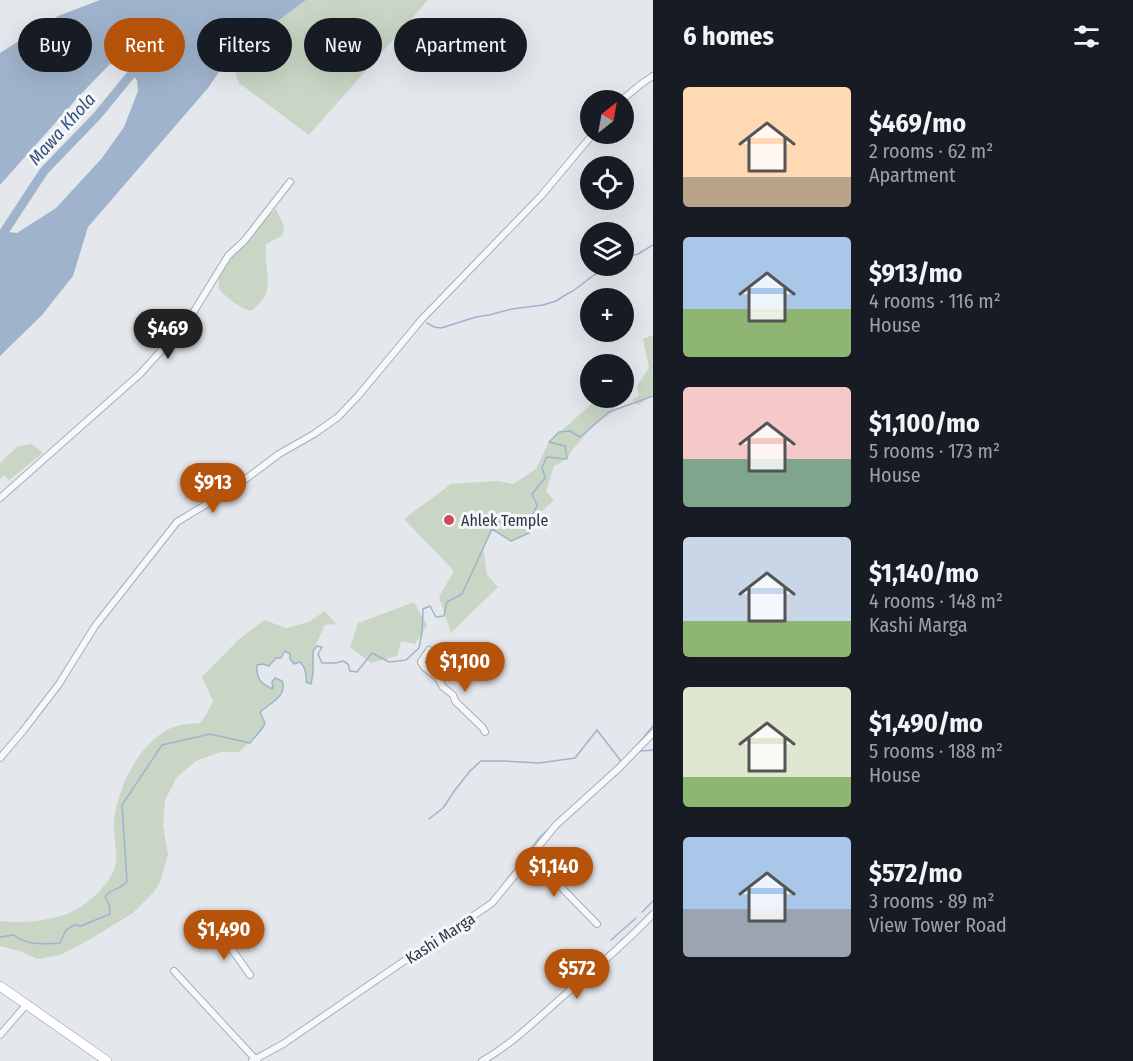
<!DOCTYPE html>
<meta charset="utf-8">
<style>
body{margin:0;font-family:"Fira Sans Condensed",sans-serif;background:#242831;color:#f1f3f6;height:100vh;display:flex;flex-direction:column;font-size:22px;white-space:nowrap}
*{box-sizing:border-box;margin:0}
p{font-size:20px;color:#9ea1a6}
.icon{flex:none;width:33px;height:33px;fill:none;stroke:currentColor;stroke-width:2;stroke-linecap:round;stroke-linejoin:round}
.map{position:relative;flex:1;overflow:hidden}
.details{display:flex;flex-direction:column;background:#171b24;width:480px}
.details>*{flex:none}
.top-card{position:absolute;left:18px;top:18px;width:544px;height:54px;display:flex;gap:12px}
.needle{width:39px;rotate:31deg}
.controls{position:absolute;left:580px;top:90px;display:grid;gap:12px}
.controls a{display:grid;place-items:center;width:54px;height:54px;border-radius:50%;background:#171b24;box-shadow:0 6px 24px #0002;font-size:30px}
.price{position:absolute;translate:-50% -51px;padding:0 14px;border-radius:21px;background:#b45309;color:#fff;font-size:20px;line-height:39px;filter:drop-shadow(0 2px 3px #0008)}
.price::after{content:'';position:absolute;left:50%;top:36px;width:18px;height:14px;margin-left:-9px;background:inherit;clip-path:polygon(0 0,100% 0,50% 100%)}
.price.on{background:#222;color:#fff}
ul{padding:0;list-style:none}
li{display:flex;align-items:center;gap:18px;height:150px;padding:0 30px}
li span{display:grid;place-items:center;flex:none;width:168px;height:120px;border-radius:6px;color:#555}
li>.icon{margin-inline-start:auto}
span .icon{width:72px;height:72px;fill:#fffc;stroke-width:1}
li b{font-size:26px}
h2{display:flex;justify-content:space-between;align-items:center;height:72px;padding:0 30px;font-size:26px}
.tag{padding:0 21px;border-radius:27px;background:#171b24;box-shadow:0 6px 24px #0002;font-size:21px;line-height:54px}
.tag.on{background:#b45309;color:#fff}
main{display:flex;flex:1;min-height:0}
.map>svg:first-child{display:block}
.green{fill:#c9d6c5}
.water{fill:#9fb4cc}
.lines{fill:none;stroke-linecap:round;stroke-linejoin:round}
.stream{stroke:#9fb4cc;stroke-width:1.5}
.river{stroke:#9fb4cc;stroke-width:9}
.minor-casing{stroke:#a9aeb7;stroke-width:8}
.highway-casing{stroke:#8b94a3;stroke-width:10}
.minor{stroke:#f7f8fa;stroke-width:6}
.highway{stroke:#fff;stroke-width:9}
.poi-dot{fill:#d1495b;stroke:#f4f6f9;stroke-width:2}
.labels{text-anchor:middle;stroke-width:6;stroke-linejoin:round;paint-order:stroke}
.poi-label{font-size:16px;fill:#2b3445;stroke:#f4f6f9;text-anchor:start}
.street-label{font-size:16px;fill:#2b3445;stroke:#f4f6f9}
.water-label{font-size:18px;font-style:italic;fill:#34527a;stroke:#f4f6f9}
</style>
<main>
<div class="map">
<svg width="653" height="1061" viewBox="0 0 653 1061">
<rect width="100%" height="100%" fill="#e4e7ec"/>
<path class="green" d="M306,0H428L309,135L239,83L229,57Z
M276,209L284,226L283,235L266,244C263,274 279,290 251,311C239,308 227,298 219,289V276L224,267L242,246L253,236V230Z
M653,335V394L638,405L632,400L639,396L637,386L649,368L643,339Z
M598,398H617L615,410L593,426L573,449L567,459L554,466L546,491L554,501C543,508 532,520 529,533L511,541L492,529L483,547L487,575L498,587L451,633L439,597L454,571L404,519L451,484L498,481L513,484L536,469L549,442Z
M32,444L43,453L9,480L4,475L0,479V464L4,459L18,446Z
M414,602L427,625L415,644L401,641L397,656L371,663L350,647L358,623Z
M325,611L336,624L325,625L313,651V673L311,684L306,682C307,674 306,668 300,662L294,664L290,659V654L285,651L281,658H276L269,666L263,664L257,665C256,678 261,684 273,689L272,682L275,678L282,681C288,696 270,702 260,711L265,723L263,729L239,752H221L196,761L177,777L165,800L163,826L168,855L160,882L153,893L133,913L87,941L60,955L37,959L20,951L0,946V921C21,923 43,922 64,915C83,909 110,886 115,866C119,851 112,835 114,820C118,788 137,748 165,731C176,724 188,724 200,723L206,715L213,701L202,677L238,640L264,620L286,628L309,622Z"/>
<path class="water" d="M100,0H306L229,57L208,88L88,227L73,276L42,315L0,356V231L17,233L56,208L102,158L124,127L138,91L137,80L130,73L121,67L110,64L80,95L0,185V53L58,16Z"/>
<g class="lines">
<path class="stream" d="M624,258L638,254L653,245
M427,323L434,327L441,328L476,317L489,315L512,309L543,305L556,301L567,294L573,291L594,275L610,266
M638,744L653,726
M641,751L653,750
M613,770L620,763
M429,819L443,808L455,790L470,771L481,761H505L539,763L575,758L597,730L621,761
M502,886L540,837L551,827
M642,912L653,901
M0,937L14,935C27,946 43,944 60,943L66,930L74,925L81,926L110,914L109,904L105,897C110,888 120,891 127,881L122,805L162,745L210,734L250,743C255,736 262,731 265,723L260,712C270,703 288,696 282,681L275,678L272,682L273,689C261,684 256,679 257,665L263,664L269,666L276,658H281L285,651L290,654V659L294,664L300,662C306,668 307,674 306,682L311,684L313,673V651L317,646L322,647L318,654L322,663H336L343,661L348,664L350,671L357,672L372,653L389,662L406,660L419,648L422,632L423,609L430,606L436,617L444,616L447,602L462,594L492,529L511,541L529,533L532,518L537,505L532,494L545,478L542,467L547,457L567,459L565,446L549,442L559,432L570,431L580,437L609,412L653,396
M611,940L636,918"/>
<path class="river" d="M0,238L44,171L97,116L138,66"/>
<defs>
<path id="minor" d="M622,100L641,84L653,76
M0,498L140,374L188,321L228,256L245,240L290,182
M429,650L421,662L424,667L438,678L443,687L453,695L455,701L483,728L485,732
M0,758L23,731L59,684L95,626L177,522L235,487L279,454L314,434L338,417L358,396L422,319L541,196L593,134
M532,852L556,882L597,924
M221,934L250,975
M174,971L257,1061
M0,1035L26,1005
M252,1061L283,1044L407,959L447,934L492,903L556,825L618,769L653,733
M482,1061C514,1043 540,1016 568,992C597,967 627,942 653,914"/>
<path id="highway" d="M0,986L107,1061"/>
</defs>
<use href="#minor" class="minor-casing"/>
<use href="#highway" class="highway-casing"/>
<use href="#minor" class="minor"/>
<use href="#highway" class="highway"/>
</g>
<circle class="poi-dot" cx="449" cy="520" r="6"/>
<g class="labels">
<g class="poi-label">
<text x="461" y="526">Ahlek Temple</text>
</g>
<g class="street-label">
<text transform="translate(440 938) rotate(-33)" y="6">Kashi Marga</text>
</g>
<g class="water-label">
<text transform="translate(62 129) rotate(-48)" y="6">Mawa Khola</text>
</g>
</g>
</svg>
<div class="controls">
<a><svg class="needle" viewBox="-14 -14 28 28"><path d="M0-13l5 13h-10z" fill="#e53935"/><path d="M0 13l5-13h-10z" fill="#9ea1a6"/></svg></a>
<a><svg class="icon" aria-label="locate" viewBox="0 0 24 24"><circle cx="12" cy="12" r="6"/><path d="M12 2v4M12 18v4M2 12h4M18 12h4"/></svg></a>
<a><svg class="icon" aria-label="layers" viewBox="0 0 24 24"><path d="M12 4l9 5-9 5-9-5zM3 14l9 5 9-5"/></svg></a>
<a>+</a>
<a>−</a>
</div>
<b class="price on" style="left:168px;top:360px">$469</b>
<b class="price" style="left:213px;top:514px">$913</b>
<b class="price" style="left:465px;top:693px">$1,100</b>
<b class="price" style="left:554px;top:898px">$1,140</b>
<b class="price" style="left:224px;top:961px">$1,490</b>
<b class="price" style="left:577px;top:1000px">$572</b>
<div class="top-card">
<a class="tag">Buy</a>
<a class="tag on">Rent</a>
<a class="tag">Filters</a>
<a class="tag">New</a>
<a class="tag">Apartment</a>
</div>
</div>
<section class="details">
<h2>6 homes<svg class="icon" aria-label="filters" viewBox="0 0 24 24"><path d="M4 7h16M4 17h16"/><circle cx="9" cy="7" r="2"/><circle cx="15" cy="17" r="2"/></svg></h2>
<ul>
<li><span style="background:linear-gradient(#ffd9b3 75%,#b9a48a 0)"><svg class="icon" aria-label="home" viewBox="0 0 24 24"><path d="M3 11l9-7 9 7M6 9v11h12V9"/></svg></span><div><b>$469/mo</b><p>2 rooms · 62 m²</p><p>Apartment</p></div></li>
<li><span style="background:linear-gradient(#a9c7e8 60%,#8fb573 0)"><svg class="icon" aria-label="home" viewBox="0 0 24 24"><path d="M3 11l9-7 9 7M6 9v11h12V9"/></svg></span><div><b>$913/mo</b><p>4 rooms · 116 m²</p><p>House</p></div></li>
<li><span style="background:linear-gradient(#f6c9c9 60%,#7fa58c 0)"><svg class="icon" aria-label="home" viewBox="0 0 24 24"><path d="M3 11l9-7 9 7M6 9v11h12V9"/></svg></span><div><b>$1,100/mo</b><p>5 rooms · 173 m²</p><p>House</p></div></li>
<li><span style="background:linear-gradient(#c9d6e8 70%,#8fb573 0)"><svg class="icon" aria-label="home" viewBox="0 0 24 24"><path d="M3 11l9-7 9 7M6 9v11h12V9"/></svg></span><div><b>$1,140/mo</b><p>4 rooms · 148 m²</p><p>Kashi Marga</p></div></li>
<li><span style="background:linear-gradient(#dfe7d0 75%,#8fb573 0)"><svg class="icon" aria-label="home" viewBox="0 0 24 24"><path d="M3 11l9-7 9 7M6 9v11h12V9"/></svg></span><div><b>$1,490/mo</b><p>5 rooms · 188 m²</p><p>House</p></div></li>
<li><span style="background:linear-gradient(#a9c7e8 60%,#9aa5b1 0)"><svg class="icon" aria-label="home" viewBox="0 0 24 24"><path d="M3 11l9-7 9 7M6 9v11h12V9"/></svg></span><div><b>$572/mo</b><p>3 rooms · 89 m²</p><p>View Tower Road</p></div></li>
</ul>
</section>
</main>
